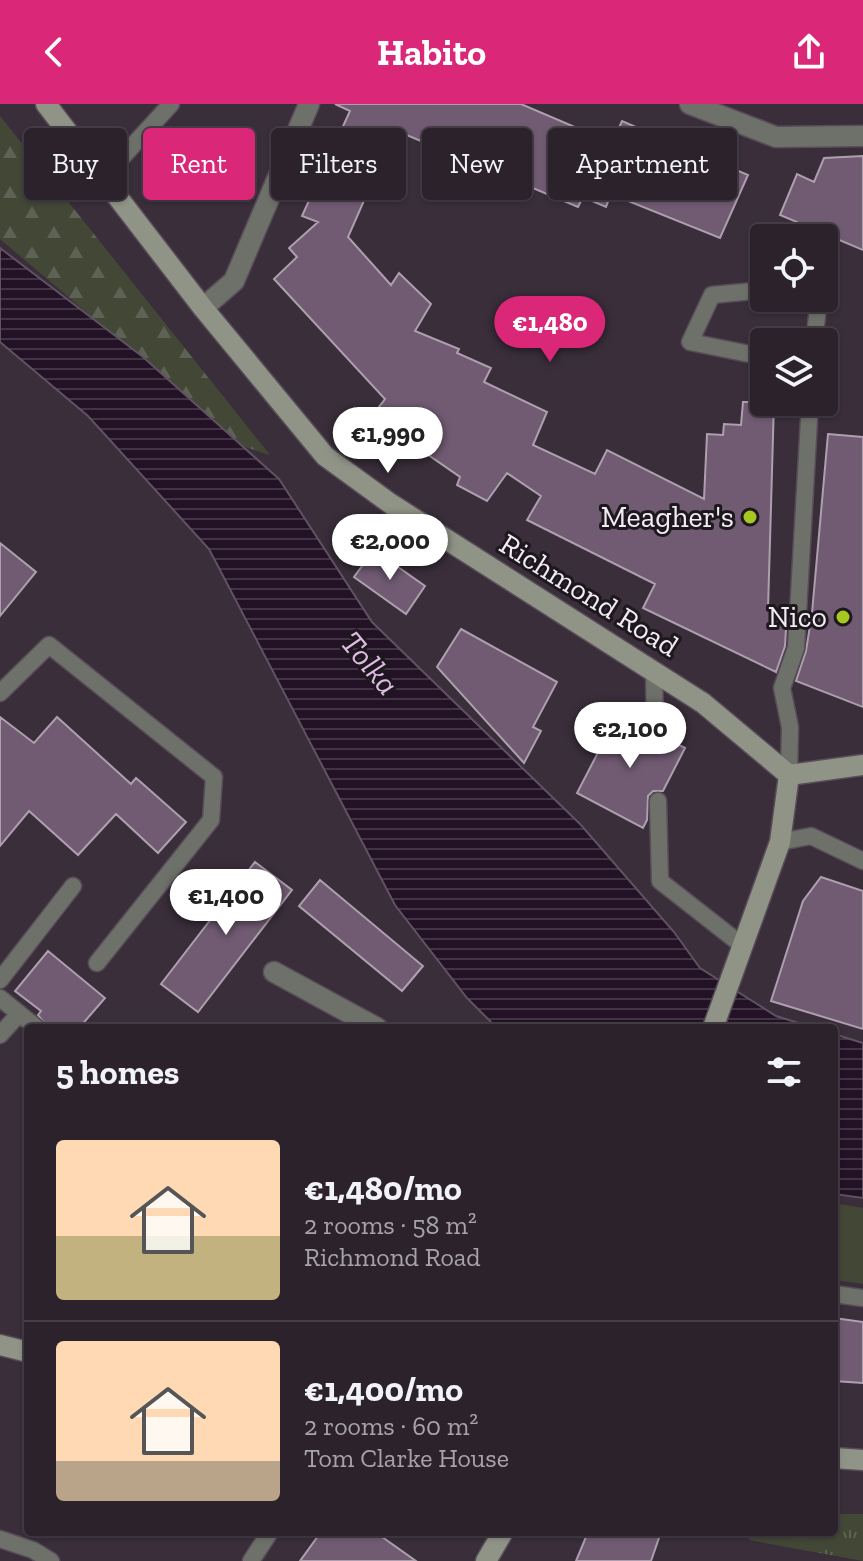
<!DOCTYPE html>
<meta charset="utf-8">
<style>
body{margin:0;font-family:"Zilla Slab",serif;background:#332a34;color:#f1f3f6;height:100vh;display:flex;flex-direction:column;font-size:30px;white-space:nowrap}
*{box-sizing:border-box;margin:0}
p{font-size:26px;color:#a6a4a9}
.icon{flex:none;width:44px;height:44px;fill:none;stroke:currentColor;stroke-width:2;stroke-linecap:round;stroke-linejoin:round}
.map{position:relative;flex:1;overflow:hidden}
.panel{position:absolute;left:24px;top:920px;width:814px;height:512px;display:flex;flex-direction:column;background:#2b222c;border-radius:8px;box-shadow:0 2px 6px #0004,0 0 0 2px #473f48}
.panel>*{flex:none}
.top-card{position:absolute;left:24px;top:24px;width:816px;height:72px;display:flex;gap:16px}
.buttons{position:absolute;left:750px;top:120px;display:grid;gap:16px}
.buttons a{display:grid;place-items:center;width:88px;height:88px;border-radius:8px;background:#2b222c;box-shadow:0 2px 6px #0004,0 0 0 2px #473f48;font-size:40px}
.price{position:absolute;translate:-50% -68px;padding:0 18px;border-radius:28px;background:#fff;color:#222;font-size:26px;line-height:52px;filter:drop-shadow(0 2px 4px #0008)}
.price::after{content:'';position:absolute;left:50%;top:48px;width:24px;height:18px;margin-left:-12px;background:inherit;clip-path:polygon(0 0,100% 0,50% 100%)}
.price.current{background:#db2777;color:#fff}
ul{padding:0;list-style:none}
li{display:flex;align-items:center;gap:24px;height:200px;padding:0 32px}
li+li{border-top:2px solid #473f48}
li span{display:grid;place-items:center;flex:none;width:224px;height:160px;border-radius:8px;color:#555}
li>.icon{margin-inline-start:auto}
span .icon{width:96px;height:96px;fill:#fffc;stroke-width:1}
li b{font-size:34px}
h2{display:flex;justify-content:space-between;align-items:center;height:96px;padding:0 32px;font-size:34px}
.chip{padding:0 28px;border-radius:8px;background:#2b222c;box-shadow:0 2px 6px #0004,0 0 0 2px #473f48;font-size:28px;line-height:72px}
.chip.current{background:#db2777;color:#fff}
header{display:flex;justify-content:space-between;align-items:center;height:104px;padding:0 32px;background:#db2777;color:#fff;font-size:36px;font-weight:700}
.map>svg:first-child{display:block}
.grass{fill:url(#grass-tufts)}
.forest{fill:url(#forest-firs)}
.park{fill:#424736}
.water{fill:url(#water-rules);stroke:#615263;stroke-width:2}
.building{fill:#715b73;stroke:#ad9fae;stroke-width:2}
.lines{fill:none;stroke-linecap:round;stroke-linejoin:round}
.lane-casing{stroke:#574c58;stroke-width:19}
.street-casing{stroke:#574c58;stroke-width:23}
.secondary-casing{stroke:#574c58;stroke-width:23}
.lane{stroke:#6e7169;stroke-width:16}
.street{stroke:#6e7169;stroke-width:20}
.secondary{stroke:#909487;stroke-width:20}
.poi-dot{fill:#a6c821;stroke:#1d181e;stroke-width:3}
.labels{text-anchor:middle;stroke-width:6;stroke-linejoin:round;paint-order:stroke}
.poi-label{font-size:30px;fill:#f3ebf3;stroke:#1d181e;text-anchor:end}
.street-label{font-size:30px;fill:#f3ebf3;stroke:#1d181e}
.water-label{font-size:32px;font-style:italic;fill:#e2b9e6;stroke:#1d181e}
</style>
<header><svg class="icon" aria-label="back" viewBox="0 0 24 24"><path d="M15 5l-7 7 7 7"/></svg>Habito<svg class="icon" aria-label="share" viewBox="0 0 24 24"><path d="M12 15V3M7 8l5-5 5 5M5 13v7h14v-7"/></svg></header>
<div class="map">
<svg width="863" height="1457" viewBox="0 0 863 1457">
<defs>
<pattern id="grass-tufts" width="24" height="20" patternUnits="userSpaceOnUse" patternTransform="scale(2)"><rect width="24" height="20" fill="#424736"/><path d="M3 7l-1-3M5 7V3M7 7l1-3M15 17l-1-3M17 17v-4M19 17l1-3" fill="none" stroke="#5e6254"/></pattern>
<pattern id="forest-firs" width="22" height="20" patternUnits="userSpaceOnUse" patternTransform="scale(2)"><rect width="22" height="20" fill="#424736"/><path d="M5 1l3.5 6h-7zM16 11l3.5 6h-7z" fill="#5e6254"/></pattern>
<pattern id="water-rules" width="6" height="5" patternUnits="userSpaceOnUse" patternTransform="scale(2)"><rect width="6" height="5" fill="#231125"/><path d="M0 2.5h6" fill="none" stroke="#433445"/></pattern>
</defs>
<rect width="100%" height="100%" fill="#392e3a"/>
<path class="grass" d="M834,1410H863V1457L749,1436L750,1428H834Z"/>
<path class="forest" d="M0,12L270,351L245,343L0,135Z"/>
<path class="park" d="M834,1099L863,1104V1180L834,1176Z"/>
<path class="water" d="M0,144L143,253L279,375L372,518L581,721L674,828L700,864L776,912L815,924H497L467,894L395,801L209,445L88,312L0,238Z
M834,930L863,939V1094L834,1090Z"/>
<path class="building" d="M335,0H521L612,39L622,17L748,71L720,134L611,90L606,103L583,93L578,103L402,29L390,55L384,51L348,133L391,181L399,169L431,200L415,227L459,245L457,249L491,264L484,278L547,308L533,341L595,370L607,346L704,395L707,330L723,331L724,320L741,321L743,298H774L768,506L787,507L785,542L776,568L643,504L655,480L527,416L541,392L507,369L487,397L457,381L460,373L372,312L385,295L274,175L297,153L289,144L318,118L302,112L350,7Z
M863,52V146L830,132L827,138L795,125L797,118L780,111L797,70L814,78L824,54Z
M828,330L863,333V603L796,577L806,547L812,509Z
M0,439L36,468L0,512Z
M374,446L425,482L406,510L354,473Z
M461,525L557,578L533,623L541,627L524,659L437,563Z
M618,610L644,623L650,638L664,633L685,644L663,687H653L648,692L647,716L643,724L577,689Z
M0,613L34,639L57,613L131,680L136,674L186,718L158,749L116,710L78,751L29,707L0,742Z
M255,758L292,786L198,908L161,880Z
M821,773L863,787V925L771,897L803,797Z
M320,776L423,862L402,887L299,802Z
M48,847L105,894L79,924H48L38,911L41,907L15,887Z
M834,1214L863,1218V1279L834,1277Z
M321,1428H375L416,1457H300Z
M588,1428H661L651,1457H576Z"/>
<g class="lines">
<defs>
<path id="lane" d="M103,74L171,0
M764,186L712,191L690,238L764,253
M799,194L818,204L814,238
M654,567L655,628
M0,589L49,541L214,673L211,716L97,859
M789,671L790,623L782,584L796,544L810,298
M658,697L660,777L743,842
M780,738L811,732L863,757
M0,876L73,782
M0,894L37,924
M0,931L18,911
M834,1190L863,1194
M0,1435L33,1446L51,1457
M251,1457L270,1428"/>
<path id="street" d="M690,0L776,33L863,32
M203,204L234,177L309,0
M274,868L377,924"/>
<path id="secondary" d="M46,0L203,204L325,352L391,400L703,599L789,671
M789,671L863,661
M713,924L780,738L789,671
M0,1241L28,1248
M834,1354L863,1356
M486,1457L503,1428"/>
</defs>
<use href="#lane" class="lane-casing"/>
<use href="#street" class="street-casing"/>
<use href="#secondary" class="secondary-casing"/>
<use href="#lane" class="lane"/>
<use href="#street" class="street"/>
<use href="#secondary" class="secondary"/>
</g>
<g class="poi-dot">
<circle cx="750" cy="413" r="8"/>
<circle cx="843" cy="513" r="8"/>
</g>
<g class="labels">
<g class="poi-label">
<text x="734" y="423">Meagher's</text>
<text x="827" y="523">Nico</text>
</g>
<g class="street-label">
<text transform="translate(589 491) rotate(32)" y="10">Richmond Road</text>
</g>
<g class="water-label">
<text transform="translate(370 559) rotate(50)" y="11">Tolka</text>
</g>
</g>
</svg>
<div class="buttons">
<a><svg class="icon" aria-label="locate" viewBox="0 0 24 24"><circle cx="12" cy="12" r="6"/><path d="M12 2v4M12 18v4M2 12h4M18 12h4"/></svg></a>
<a><svg class="icon" aria-label="layers" viewBox="0 0 24 24"><path d="M12 4l9 5-9 5-9-5zM3 14l9 5 9-5"/></svg></a>
</div>
<b class="price current" style="left:550px;top:260px">€1,480</b>
<b class="price" style="left:388px;top:371px">€1,990</b>
<b class="price" style="left:390px;top:478px">€2,000</b>
<b class="price" style="left:630px;top:666px">€2,100</b>
<b class="price" style="left:226px;top:833px">€1,400</b>
<div class="top-card">
<a class="chip">Buy</a>
<a class="chip current">Rent</a>
<a class="chip">Filters</a>
<a class="chip">New</a>
<a class="chip">Apartment</a>
</div>
<section class="panel">
<h2>5 homes<svg class="icon" aria-label="filters" viewBox="0 0 24 24"><path d="M4 7h16M4 17h16"/><circle cx="9" cy="7" r="2"/><circle cx="15" cy="17" r="2"/></svg></h2>
<ul>
<li><span style="background:linear-gradient(#ffd9b3 60%,#c2b280 0)"><svg class="icon" aria-label="home" viewBox="0 0 24 24"><path d="M3 11l9-7 9 7M6 9v11h12V9"/></svg></span><div><b>€1,480/mo</b><p>2 rooms · 58 m²</p><p>Richmond Road</p></div></li>
<li><span style="background:linear-gradient(#ffd9b3 75%,#b9a48a 0)"><svg class="icon" aria-label="home" viewBox="0 0 24 24"><path d="M3 11l9-7 9 7M6 9v11h12V9"/></svg></span><div><b>€1,400/mo</b><p>2 rooms · 60 m²</p><p>Tom Clarke House</p></div></li>
</ul>
</section>
</div>
